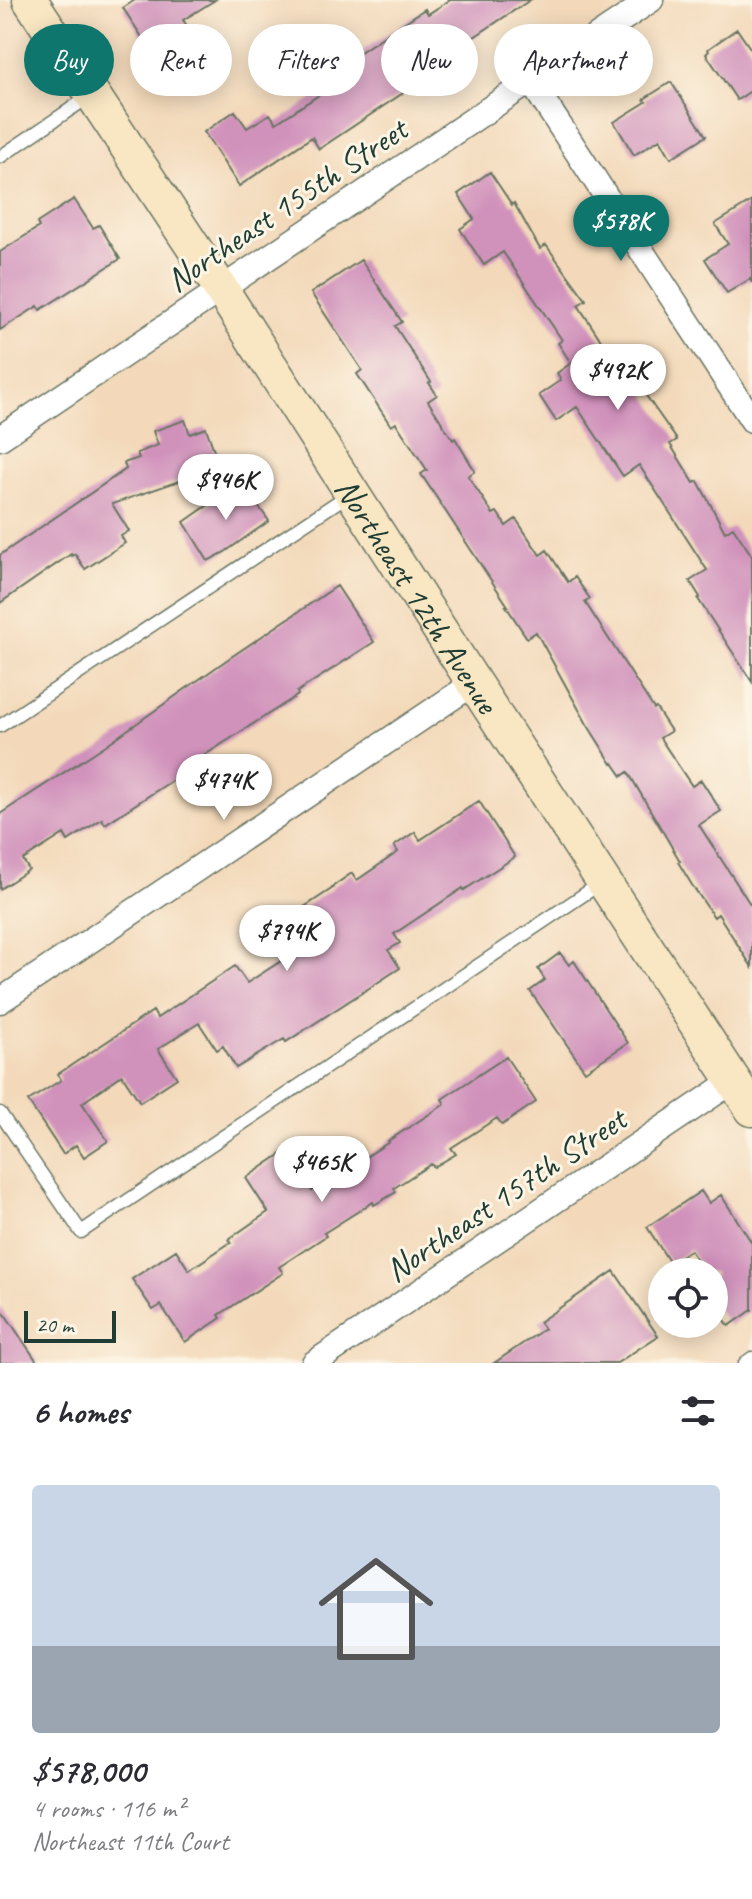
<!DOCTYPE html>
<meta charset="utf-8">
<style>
body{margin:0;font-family:Caveat,sans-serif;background:#f2f2f3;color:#2b2b33;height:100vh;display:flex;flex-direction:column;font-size:30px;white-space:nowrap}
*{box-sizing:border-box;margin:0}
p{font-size:26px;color:#7c7c81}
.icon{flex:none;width:44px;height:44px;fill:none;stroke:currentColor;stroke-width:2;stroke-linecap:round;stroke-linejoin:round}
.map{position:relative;height:1363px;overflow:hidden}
.side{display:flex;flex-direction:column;background:#fff;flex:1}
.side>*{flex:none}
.banner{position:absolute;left:24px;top:24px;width:704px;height:72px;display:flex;gap:16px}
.controls{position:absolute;left:648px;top:1258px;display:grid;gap:16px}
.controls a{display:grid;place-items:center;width:80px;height:80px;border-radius:50%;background:#fff;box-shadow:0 4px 20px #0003;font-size:40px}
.scale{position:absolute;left:24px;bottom:20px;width:92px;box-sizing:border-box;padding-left:8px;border:4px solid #1f3d34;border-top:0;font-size:22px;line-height:28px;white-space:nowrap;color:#1f3d34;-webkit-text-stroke:6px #fcf5e5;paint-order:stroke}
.price{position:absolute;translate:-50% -68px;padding:0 18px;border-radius:28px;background:#fff;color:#222;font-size:26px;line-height:52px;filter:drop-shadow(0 2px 4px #0008)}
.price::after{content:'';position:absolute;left:50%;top:48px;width:24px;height:18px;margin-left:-12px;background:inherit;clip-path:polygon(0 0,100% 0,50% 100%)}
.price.active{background:#0f766e;color:#fff}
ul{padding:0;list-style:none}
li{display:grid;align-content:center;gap:16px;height:424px;padding:0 32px}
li+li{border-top:2px solid #e1e1e2}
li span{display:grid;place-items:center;height:248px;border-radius:8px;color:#555}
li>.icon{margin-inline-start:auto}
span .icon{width:144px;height:144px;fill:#fffc;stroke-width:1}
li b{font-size:34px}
h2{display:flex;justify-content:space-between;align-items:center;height:96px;padding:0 32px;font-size:34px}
.pill{padding:0 28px;border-radius:36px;background:#fff;box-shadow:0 4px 20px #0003;font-size:28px;line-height:72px}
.pill.active{background:#0f766e;color:#fff}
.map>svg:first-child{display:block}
.building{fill:#d091bb}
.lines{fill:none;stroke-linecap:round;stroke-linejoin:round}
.lane-casing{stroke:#697463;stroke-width:15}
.street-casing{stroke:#697463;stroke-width:27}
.secondary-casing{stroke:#697463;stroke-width:37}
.lane{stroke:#fff;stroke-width:12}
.street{stroke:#fff;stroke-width:24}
.secondary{stroke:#f9e7c3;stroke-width:34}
.labels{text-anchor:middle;stroke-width:6;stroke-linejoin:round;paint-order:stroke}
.street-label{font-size:34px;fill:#1f3d34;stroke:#fcf5e5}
</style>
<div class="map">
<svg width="752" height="1363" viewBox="0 0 752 1363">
<rect width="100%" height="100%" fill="#fcf5e5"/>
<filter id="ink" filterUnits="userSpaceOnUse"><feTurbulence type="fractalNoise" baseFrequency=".0125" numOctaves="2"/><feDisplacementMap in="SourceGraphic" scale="16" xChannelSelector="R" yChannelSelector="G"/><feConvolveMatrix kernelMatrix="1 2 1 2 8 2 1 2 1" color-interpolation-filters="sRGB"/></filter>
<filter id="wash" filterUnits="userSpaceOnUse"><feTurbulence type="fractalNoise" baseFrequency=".006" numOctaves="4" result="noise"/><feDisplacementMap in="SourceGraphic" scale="32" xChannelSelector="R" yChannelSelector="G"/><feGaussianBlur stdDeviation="1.8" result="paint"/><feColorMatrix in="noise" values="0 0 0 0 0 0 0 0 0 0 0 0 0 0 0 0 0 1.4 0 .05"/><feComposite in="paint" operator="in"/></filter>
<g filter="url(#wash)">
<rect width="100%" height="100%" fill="#f3d9ba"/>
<g id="blocks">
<path class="building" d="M135,0H215L183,20L192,33L155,57L123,8Z
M450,0H530L453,51L457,57L319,149L312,137L239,186L204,132L235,111L247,128L270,114L276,123L322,93L315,82L425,9L428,14Z
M737,29L752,51V90L737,100L706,54L709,51L708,49Z
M671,82L706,136L671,158L660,139L634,155L614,122L646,102L644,99Z
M490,172L512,205L514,203L540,249L546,245L586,300L578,305L634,391L640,387L677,440L670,444L694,483L698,481L725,532L733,527L752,556V682L698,599L700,597L690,581L707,570L639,465L623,476L577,407L556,421L539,395L561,380L557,373L571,363L558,343L562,340L503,252L484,265L460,229L474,219L458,194Z
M74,199L93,228L99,225L120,259L40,310L38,306L0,330V252L39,227L37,223Z
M752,201V283L750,279L727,293L705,259L728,244L715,224Z
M361,260L402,322L395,326L431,382L429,383L437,395L428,401L453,440L455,438L475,471L468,476L493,514L497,512L506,526L516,519L540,555L547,550L568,582L575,577L590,599L585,602L654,709L656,708L671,731L660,738L692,786L701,780L721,811L699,825L752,907V967L718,914L714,917L692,885L678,862L680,861L628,772L622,776L613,763L612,764L587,724L536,632L527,638L506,606H508L421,474L427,470L396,423L391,426L357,374L362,370L311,293Z
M185,420L190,434L206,428L220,467L112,504L129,531L121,536L125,543L85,569L75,554L72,556L71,554L0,603V555L126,469L124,463L139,458L137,453L158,445L153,431Z
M241,482L269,521L225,552L208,561L184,522Z
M337,586L374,642L297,692L298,695L191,764L193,767L105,824L102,819L68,841L64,834L23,860L29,870L0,889V814L106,745L228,659Z
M479,801L515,857L464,890L463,888L394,934L400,943L388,950L400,968L286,1042L284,1039L236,1068L223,1046L217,1050L199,1023L158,1049L177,1078L140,1102L122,1075L82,1103L108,1141L84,1157L76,1145L63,1154L28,1101L61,1080L58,1074L153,1011L157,1018L235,966L247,983L281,961L290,944L277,925L333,888L332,887L352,873L357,880L398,852L394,846L415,832L420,840Z
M560,953L569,965L574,961L628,1043L585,1071L530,991L545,980L538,969Z
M506,1057L536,1102L502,1125L497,1118L451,1148L456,1154L434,1167L431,1164L394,1188L396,1192L374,1205L373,1202L324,1233L326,1236L279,1267L283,1273L219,1315L221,1318L185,1342L161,1305L153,1310L132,1279L176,1250L189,1270L231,1242L229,1239L268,1212L246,1178L286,1151L312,1191L389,1142L388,1141L445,1104L442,1099Z
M701,1191L709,1203L721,1195L752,1243V1310L729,1326L714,1304V1272H705L690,1250L670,1263L647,1227Z
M614,1271L658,1336L617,1363H494L544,1329L539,1322Z
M0,1307L38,1363H0Z"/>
</g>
</g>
<g filter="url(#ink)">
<use href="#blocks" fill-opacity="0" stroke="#697463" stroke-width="2"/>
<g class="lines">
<defs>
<path id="lane" d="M0,157L90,96
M0,726L351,493
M0,1113L81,1232L601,883
M745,1363L752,1358"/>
<path id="street" d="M530,80L752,420
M0,438L651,0
M0,1001L474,683
M314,1363L733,1081"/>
<g id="secondary">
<path id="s1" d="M30,0L221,289L474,683L752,1109"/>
</g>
</defs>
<use href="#lane" class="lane-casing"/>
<use href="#street" class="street-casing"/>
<use href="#secondary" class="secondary-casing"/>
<use href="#lane" class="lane"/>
<use href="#street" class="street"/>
<use href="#secondary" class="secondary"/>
</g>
</g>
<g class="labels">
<g class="street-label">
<text transform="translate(286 204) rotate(-34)" y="12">Northeast 155th Street</text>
<text dy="12" stroke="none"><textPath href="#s1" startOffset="710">Northeast 12th Avenue</textPath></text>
<text transform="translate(505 1194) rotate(-34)" y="12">Northeast 157th Street</text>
</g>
</g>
</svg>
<div class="controls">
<a><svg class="icon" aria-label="locate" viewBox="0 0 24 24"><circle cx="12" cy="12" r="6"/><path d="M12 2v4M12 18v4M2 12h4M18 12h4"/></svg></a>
</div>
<div class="scale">20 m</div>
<b class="price active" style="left:621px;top:263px">$578K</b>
<b class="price" style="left:618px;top:412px">$492K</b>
<b class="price" style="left:226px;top:522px">$946K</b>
<b class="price" style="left:224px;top:822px">$474K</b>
<b class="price" style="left:287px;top:973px">$794K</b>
<b class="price" style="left:322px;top:1204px">$465K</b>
<div class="banner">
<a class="pill active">Buy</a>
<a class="pill">Rent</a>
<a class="pill">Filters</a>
<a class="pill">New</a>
<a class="pill">Apartment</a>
</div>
</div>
<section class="side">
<h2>6 homes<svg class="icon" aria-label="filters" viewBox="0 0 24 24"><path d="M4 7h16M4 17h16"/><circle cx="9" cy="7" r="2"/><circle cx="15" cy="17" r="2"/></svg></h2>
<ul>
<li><span style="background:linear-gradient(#c9d6e8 65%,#9aa5b1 0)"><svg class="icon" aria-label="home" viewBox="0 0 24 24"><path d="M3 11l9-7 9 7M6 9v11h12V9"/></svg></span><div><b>$578,000</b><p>4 rooms · 116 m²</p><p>Northeast 11th Court</p></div></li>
</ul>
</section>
